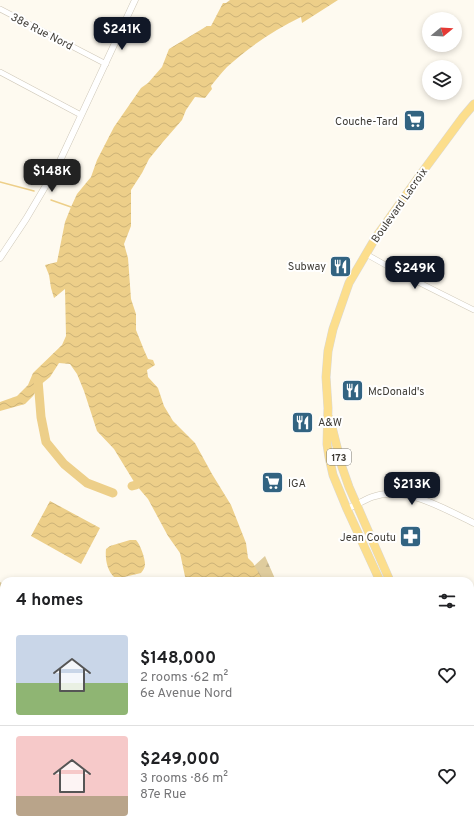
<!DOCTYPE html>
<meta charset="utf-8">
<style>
body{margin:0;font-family:Overpass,sans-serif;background:#f2f2f2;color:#202124;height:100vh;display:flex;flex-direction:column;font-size:15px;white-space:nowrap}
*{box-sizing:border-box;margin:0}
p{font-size:13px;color:#757577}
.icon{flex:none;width:22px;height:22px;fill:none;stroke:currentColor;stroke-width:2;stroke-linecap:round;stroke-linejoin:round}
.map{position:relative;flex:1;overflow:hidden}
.panel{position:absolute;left:0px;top:577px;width:474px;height:256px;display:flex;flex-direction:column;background:#fff;border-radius:12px 12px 0 0;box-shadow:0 2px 6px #0003}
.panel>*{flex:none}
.needle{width:26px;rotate:72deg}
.buttons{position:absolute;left:422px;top:12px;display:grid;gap:8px}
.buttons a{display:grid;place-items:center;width:40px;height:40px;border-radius:50%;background:#fff;box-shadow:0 2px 6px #0003;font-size:20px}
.price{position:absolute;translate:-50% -34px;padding:0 9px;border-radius:8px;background:#111827;color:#fff;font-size:13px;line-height:26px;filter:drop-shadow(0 1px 2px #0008)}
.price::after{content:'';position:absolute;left:50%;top:24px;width:12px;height:9px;margin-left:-6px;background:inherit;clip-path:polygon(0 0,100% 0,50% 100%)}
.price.current{background:#222;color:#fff}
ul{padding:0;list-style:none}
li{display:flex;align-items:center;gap:12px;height:100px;padding:0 16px}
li+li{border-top:1px solid #e0e0e0}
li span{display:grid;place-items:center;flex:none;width:112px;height:80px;border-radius:4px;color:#555}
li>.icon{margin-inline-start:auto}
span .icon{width:48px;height:48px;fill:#fffc;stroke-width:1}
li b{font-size:17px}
h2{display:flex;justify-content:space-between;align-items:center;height:48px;padding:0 16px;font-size:17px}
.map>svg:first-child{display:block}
.forest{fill:url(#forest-firs)}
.park{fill:#dfcc9d}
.water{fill:url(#water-waves)}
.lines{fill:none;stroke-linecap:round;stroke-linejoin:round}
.stream{stroke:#edcf89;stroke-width:1.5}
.river{stroke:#edcf89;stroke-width:9}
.minor-casing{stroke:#cfc8b9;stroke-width:6}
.tertiary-casing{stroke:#cfc8b9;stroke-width:7}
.primary-casing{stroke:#d9d8d7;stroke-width:9}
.minor{stroke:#fff;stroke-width:5}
.tertiary{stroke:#fff;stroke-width:6}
.primary{stroke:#fcde8c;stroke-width:8}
.labels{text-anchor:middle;stroke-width:4;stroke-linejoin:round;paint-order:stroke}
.shield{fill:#fff;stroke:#797672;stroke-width:1}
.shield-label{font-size:10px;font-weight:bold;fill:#3f3c36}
.street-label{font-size:11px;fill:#3f3c36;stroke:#fff}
.poi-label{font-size:11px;fill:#3f3c36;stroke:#fff;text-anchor:end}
</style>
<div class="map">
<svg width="474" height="833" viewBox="0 0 474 833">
<defs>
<pattern id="forest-firs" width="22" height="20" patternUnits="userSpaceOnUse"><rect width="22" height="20" fill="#dfcc9d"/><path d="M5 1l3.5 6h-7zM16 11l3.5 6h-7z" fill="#c0b088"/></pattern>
<pattern id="water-waves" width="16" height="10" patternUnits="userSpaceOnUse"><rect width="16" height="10" fill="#edcf89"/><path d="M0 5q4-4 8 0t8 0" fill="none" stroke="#ccb377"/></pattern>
</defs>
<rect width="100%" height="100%" fill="#fefaf0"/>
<path class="forest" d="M265,556L276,581H262L254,566Z
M0,582L4,584V712L0,715Z"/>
<path class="park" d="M223,829H297L300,833H221Z"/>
<path class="water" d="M230,0H338L302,23L301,17C274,30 249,47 227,67C221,73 216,80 211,86L212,89L205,98L195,97L186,110L182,120L162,143L149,159L142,173L131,190V226L124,244L128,258L131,299L136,314V330L144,350L148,359L153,360L155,365L147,370L148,377L158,388L164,406L173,421L195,443L212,474L231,505L246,543L248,558L253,563L263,581H186L180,553L168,536L148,499L136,485L114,449L97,431L84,391L77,374L70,364L59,363L50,377L39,386L33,396L25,404L0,411V402L17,396L28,385L33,373L62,345L66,336L65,289L54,298L51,288L49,275L45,265L57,262L65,222L71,207L77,194L91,177L97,160L114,127L141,88L148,83L162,67L169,49L207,26H211L223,3H226Z
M50,501L100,528L81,564L31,536Z
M130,540H136C140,544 145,558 145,564C145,568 143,570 141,573L120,578H115C107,571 105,559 106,549L110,546Z
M135,829H223L221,833H133Z
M330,829H356L357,833H330Z"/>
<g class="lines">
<path class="stream" d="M0,182L34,191
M51,200L71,207"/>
<path class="river" d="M38,380L41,417L46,442L64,464L87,483L113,493
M132,486L136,485"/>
<defs>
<path id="minor" d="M0,9L106,64
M0,72L81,115
M366,254L398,272L474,310
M470,680H474
M0,725L4,727
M470,746L474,757
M0,781L4,783
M470,794L474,795
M470,806C474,815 474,823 472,833
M97,829L98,833"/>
<path id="tertiary" d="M0,258L26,219L58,165L135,0
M347,509C356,505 364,500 372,497C406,485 444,509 474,523"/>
<path id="primary" d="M330,419L342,467L349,487L390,581
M380,581L347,509L333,475L329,457L327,444L328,408L326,377L328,351L333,329L349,283L376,237L415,182L463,117L474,104
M384,833L385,829"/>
</defs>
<use href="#minor" class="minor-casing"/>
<use href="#tertiary" class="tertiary-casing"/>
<use href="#primary" class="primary-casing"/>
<use href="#minor" class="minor"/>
<use href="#tertiary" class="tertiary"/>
<use href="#primary" class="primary"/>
</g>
<defs>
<symbol id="supermarket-square" viewBox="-11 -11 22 22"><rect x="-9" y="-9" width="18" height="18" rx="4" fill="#326381" stroke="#fff"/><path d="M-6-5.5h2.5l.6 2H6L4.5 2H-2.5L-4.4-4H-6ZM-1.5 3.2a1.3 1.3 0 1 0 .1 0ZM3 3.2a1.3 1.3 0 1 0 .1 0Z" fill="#fff"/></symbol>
<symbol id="restaurant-square" viewBox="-11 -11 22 22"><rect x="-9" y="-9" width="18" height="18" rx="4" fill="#326381" stroke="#fff"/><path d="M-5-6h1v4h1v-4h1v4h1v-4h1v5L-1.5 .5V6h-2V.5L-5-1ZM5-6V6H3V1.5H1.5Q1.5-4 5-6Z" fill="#fff"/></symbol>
<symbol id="pharmacy-square" viewBox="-11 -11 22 22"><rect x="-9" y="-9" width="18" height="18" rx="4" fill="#326381" stroke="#fff"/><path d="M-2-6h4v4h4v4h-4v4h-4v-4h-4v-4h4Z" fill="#fff"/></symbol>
</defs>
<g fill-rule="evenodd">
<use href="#supermarket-square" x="402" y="108" width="25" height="25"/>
<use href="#restaurant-square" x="328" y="254" width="25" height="25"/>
<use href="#restaurant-square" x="340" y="378" width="25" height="25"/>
<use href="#restaurant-square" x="290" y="410" width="25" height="25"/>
<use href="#supermarket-square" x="260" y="470" width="25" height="25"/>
<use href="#pharmacy-square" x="398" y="524" width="25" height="25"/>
</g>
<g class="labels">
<rect class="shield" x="327" y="449" width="24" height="16" rx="3"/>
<g class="shield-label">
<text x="339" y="461">173</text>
</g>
<g class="street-label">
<text transform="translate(42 31) rotate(27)" y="4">38e Rue Nord</text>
<text transform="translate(399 205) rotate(-55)" y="4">Boulevard Lacroix</text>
</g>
<g class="poi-label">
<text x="398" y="125">Couche-Tard</text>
<text x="326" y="270">Subway</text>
<text x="368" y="395" text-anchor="start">McDonald's</text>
<text x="318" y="426" text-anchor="start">A&amp;W</text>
<text x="288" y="487" text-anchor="start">IGA</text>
<text x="396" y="541">Jean Coutu</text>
</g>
</g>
</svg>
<div class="buttons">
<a><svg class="needle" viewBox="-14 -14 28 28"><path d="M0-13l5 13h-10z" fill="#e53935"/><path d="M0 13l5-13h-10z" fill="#757577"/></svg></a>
<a><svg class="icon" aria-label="layers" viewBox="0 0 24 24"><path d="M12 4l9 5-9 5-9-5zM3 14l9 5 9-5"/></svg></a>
</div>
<b class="price" style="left:122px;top:51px">$241K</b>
<b class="price current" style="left:52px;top:193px">$148K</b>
<b class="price" style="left:415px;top:290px">$249K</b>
<b class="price" style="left:412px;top:506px">$213K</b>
<section class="panel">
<h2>4 homes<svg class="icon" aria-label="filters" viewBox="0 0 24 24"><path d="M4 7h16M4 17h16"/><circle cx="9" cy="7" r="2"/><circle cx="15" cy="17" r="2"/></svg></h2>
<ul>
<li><span style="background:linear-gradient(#c9d6e8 60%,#8fb573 0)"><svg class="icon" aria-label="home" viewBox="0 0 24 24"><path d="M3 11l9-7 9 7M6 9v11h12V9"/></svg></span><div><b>$148,000</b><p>2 rooms · 62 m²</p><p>6e Avenue Nord</p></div><svg class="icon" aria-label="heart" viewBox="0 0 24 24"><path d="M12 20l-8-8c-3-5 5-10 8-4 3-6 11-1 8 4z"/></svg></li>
<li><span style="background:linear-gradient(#f6c9c9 75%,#b9a48a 0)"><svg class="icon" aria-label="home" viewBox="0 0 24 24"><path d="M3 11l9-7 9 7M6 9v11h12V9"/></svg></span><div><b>$249,000</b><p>3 rooms · 86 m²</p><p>87e Rue</p></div><svg class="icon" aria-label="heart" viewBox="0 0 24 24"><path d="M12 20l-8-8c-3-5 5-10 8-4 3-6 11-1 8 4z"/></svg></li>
</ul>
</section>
</div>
